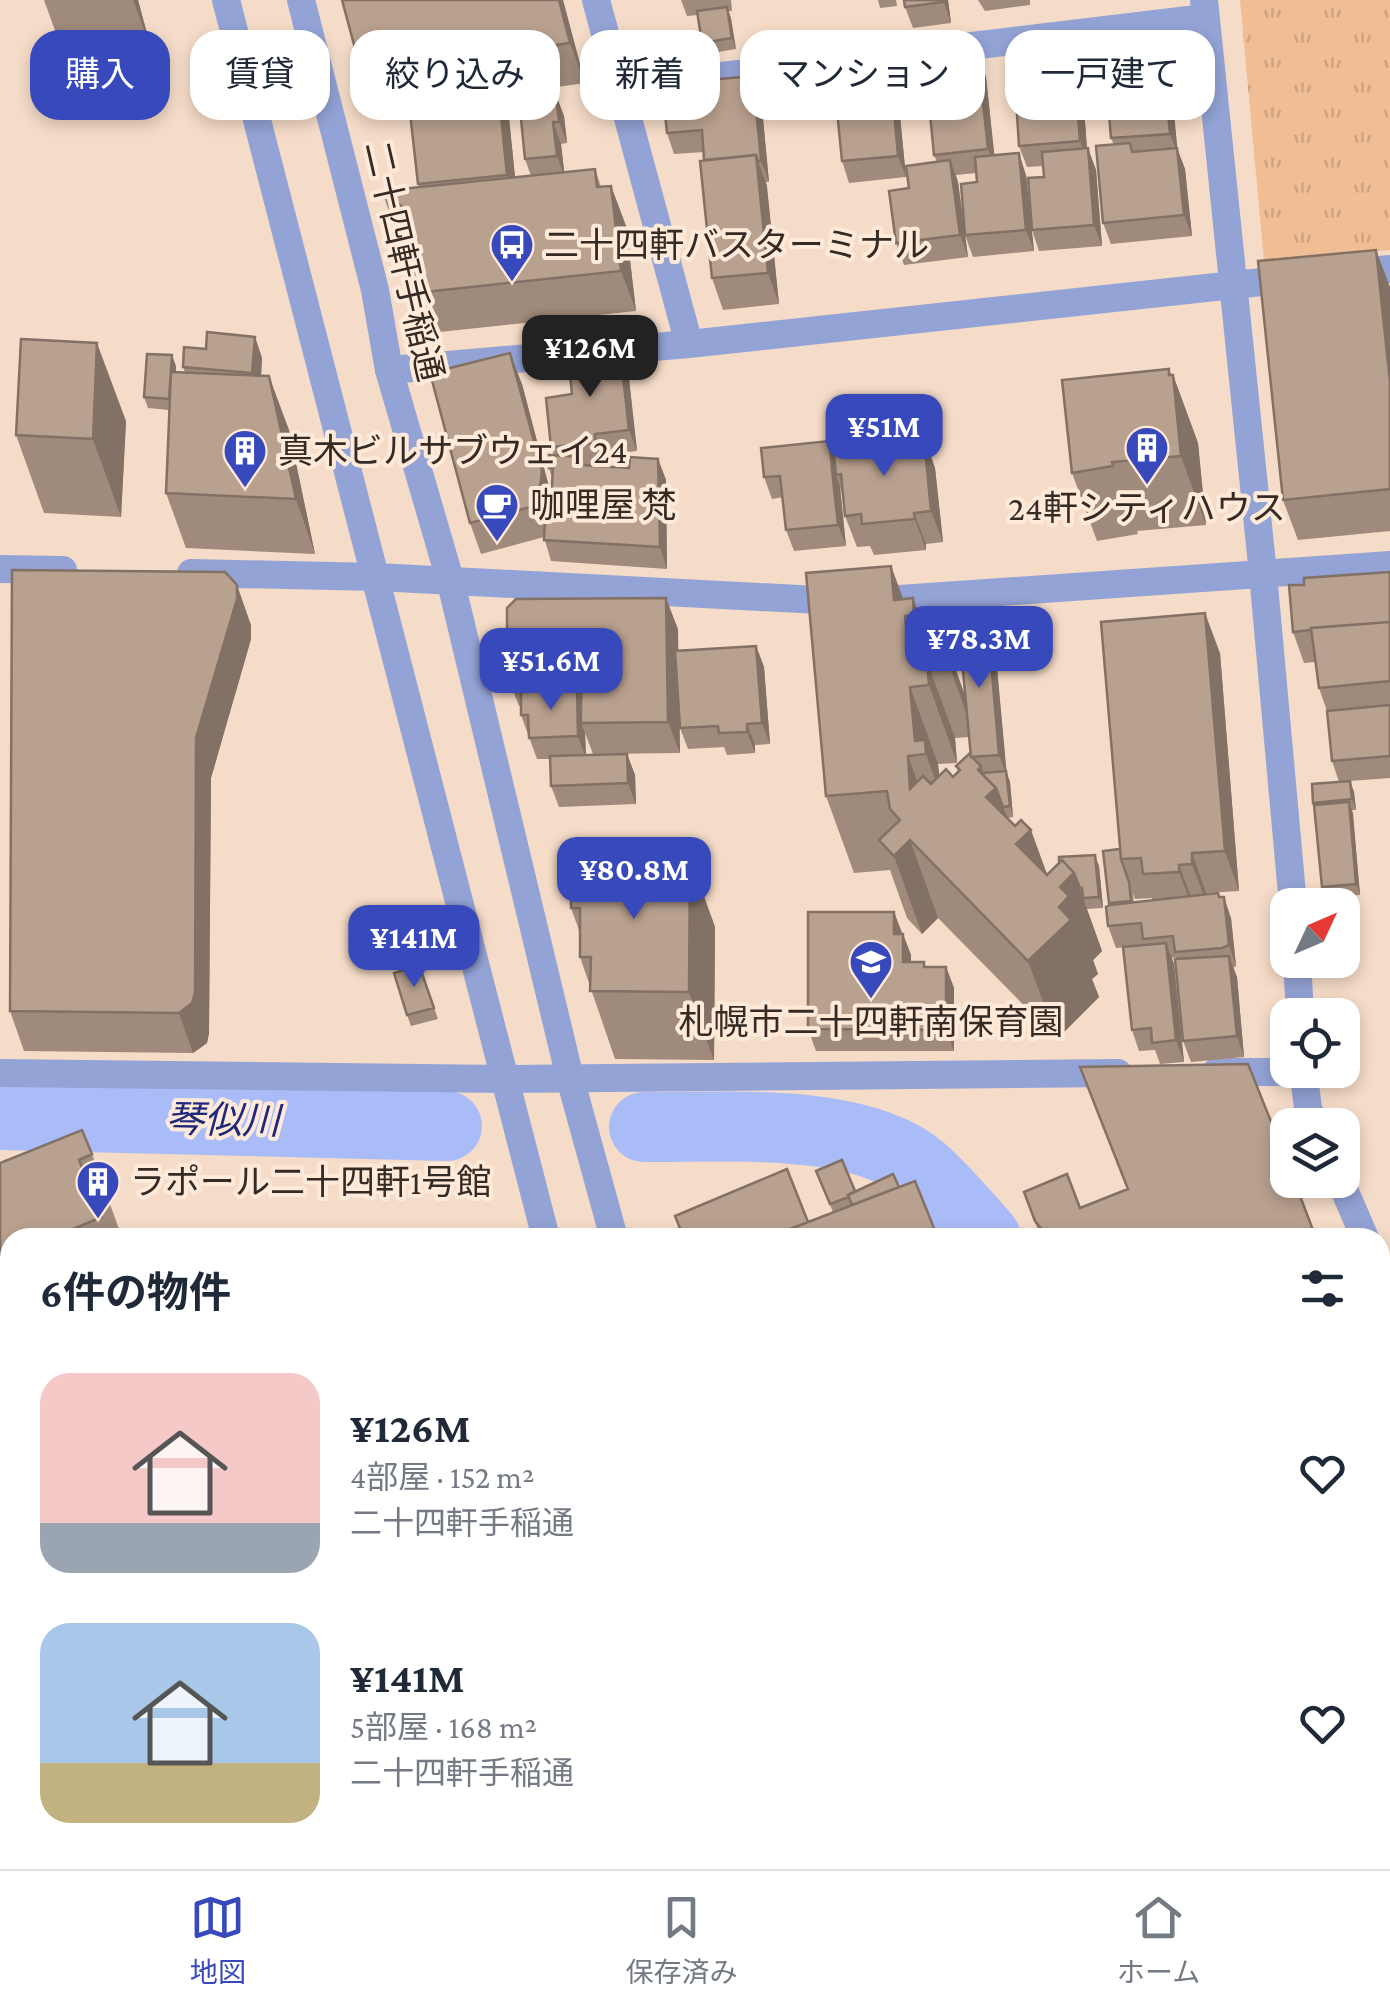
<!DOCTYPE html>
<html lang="ja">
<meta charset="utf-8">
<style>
body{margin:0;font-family:"Crimson Pro","Noto Sans JP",serif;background:#f2f2f3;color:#1f2937;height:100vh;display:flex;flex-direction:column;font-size:38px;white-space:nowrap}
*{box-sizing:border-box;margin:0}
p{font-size:32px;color:#747a83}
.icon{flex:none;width:55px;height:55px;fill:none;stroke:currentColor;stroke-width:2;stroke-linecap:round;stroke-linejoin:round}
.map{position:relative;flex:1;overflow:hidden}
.panel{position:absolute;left:0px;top:1228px;width:1390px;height:642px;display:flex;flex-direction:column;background:#fff;border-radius:30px 30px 0 0;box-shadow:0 5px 15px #0003}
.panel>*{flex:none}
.top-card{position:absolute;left:30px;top:30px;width:1330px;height:90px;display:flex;gap:20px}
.needle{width:65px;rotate:46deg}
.controls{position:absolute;left:1270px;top:888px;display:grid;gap:20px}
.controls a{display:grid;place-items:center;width:90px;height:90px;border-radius:20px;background:#fff;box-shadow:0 5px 15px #0003;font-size:50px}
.price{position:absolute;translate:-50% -85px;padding:0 22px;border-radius:20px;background:#3849bc;color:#fff;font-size:32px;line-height:65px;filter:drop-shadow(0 2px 5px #0008)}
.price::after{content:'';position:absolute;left:50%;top:60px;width:30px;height:22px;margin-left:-15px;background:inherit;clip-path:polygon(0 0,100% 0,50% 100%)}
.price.active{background:#222;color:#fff}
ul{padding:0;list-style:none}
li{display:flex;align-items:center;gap:30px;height:250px;padding:0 40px}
li span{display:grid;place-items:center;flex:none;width:280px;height:200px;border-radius:30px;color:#555}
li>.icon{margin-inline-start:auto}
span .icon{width:120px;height:120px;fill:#fffc;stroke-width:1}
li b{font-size:42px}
h2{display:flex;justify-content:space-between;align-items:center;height:120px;padding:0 40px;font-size:42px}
.chip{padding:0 35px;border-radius:30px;background:#fff;box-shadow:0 5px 15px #0003;font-size:35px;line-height:90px}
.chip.active{background:#3849bc;color:#fff}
.menu{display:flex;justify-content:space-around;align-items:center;height:140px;border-top:2px solid #e0e1e3;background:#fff;font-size:28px;color:#747a83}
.menu a{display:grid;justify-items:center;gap:5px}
.menu .active{color:#3849bc}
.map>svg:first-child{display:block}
.grass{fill:#f1bd94}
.park{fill:url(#park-tufts)}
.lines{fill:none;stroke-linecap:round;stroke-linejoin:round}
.river{stroke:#aabcf8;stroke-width:70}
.minor{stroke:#94a3d6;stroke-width:28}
.tertiary{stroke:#94a3d6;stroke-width:28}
.wall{fill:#9f8a7b;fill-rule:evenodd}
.shaded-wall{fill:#827164}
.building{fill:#b9a18f;stroke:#827164;stroke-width:2.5}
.labels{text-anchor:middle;stroke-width:8;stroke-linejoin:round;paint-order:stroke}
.poi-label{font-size:35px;fill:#352b24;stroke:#ffeada;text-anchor:start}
.street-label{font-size:35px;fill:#352b24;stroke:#ffeada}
.water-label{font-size:38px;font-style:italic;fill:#1f287b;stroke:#ffeada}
</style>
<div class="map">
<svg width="1390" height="1869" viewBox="0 0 1390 1869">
<defs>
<pattern id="park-tufts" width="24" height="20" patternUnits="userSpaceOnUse" patternTransform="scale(2.5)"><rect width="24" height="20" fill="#f1bd94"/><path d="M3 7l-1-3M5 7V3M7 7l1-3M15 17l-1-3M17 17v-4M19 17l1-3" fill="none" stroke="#cfa37f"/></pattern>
</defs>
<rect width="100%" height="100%" fill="#f5dcc8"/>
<path class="grass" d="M10,1760V1836L0,1840V1764Z"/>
<path class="park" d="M1240,0H1390V250L1264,261Z"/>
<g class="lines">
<path class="river" d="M0,1115L447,1126
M644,1127C724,1128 859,1116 922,1170C945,1190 965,1215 986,1238"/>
<path class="minor" d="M596,0L689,344
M1204,0L1263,574L1293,905
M620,88L1205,18
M1346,273L1390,269
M389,370L689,344L1298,278
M0,569L63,570
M191,573L377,577L856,602L1390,565
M1297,960L1300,1015
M1303,1070L1308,1108L1315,1125
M1216,1072H1303
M0,1073L504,1079L1118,1073
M1340,1180L1365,1238
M1380,1271L1390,1292
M1380,1763L1390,1759
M440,1860L441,1869
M1199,1860L1203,1869
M1120,1869L1142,1860"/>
<path class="tertiary" d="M226,0L546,1238
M301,0L375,290L389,370L451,583L570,1078L614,1238
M1380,1346L1390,1342
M1380,1416L1390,1412
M702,1860L704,1869
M779,1860L781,1869
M79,1869L101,1860
M254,1869L277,1860"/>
</g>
<path class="wall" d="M44,0H138L152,52L77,71L67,64Z
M563,0L585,83L503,95L508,108L515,177L531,176L525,159L556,95L564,116L567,143L561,144L564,172L595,169L601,187L611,186L626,226L636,311L430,333L415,293L410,242L396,231L382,191L419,187L409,98L374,107L360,67Z
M681,0H731L732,11H728L736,49L706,54L702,43L698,15L687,16Z
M878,0H896L897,6L880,8Z
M948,0L951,23L913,28L905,7Z
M978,0H1030V5L985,11Z
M1161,39L1169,60L1177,148L1185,169L1192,236L1111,244L1103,223L1114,145L1111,138Z
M1073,47L1081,68L1087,148L1096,170L1102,246L1039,251L1032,230L1044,177L1043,166L1027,167L1019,146Z
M890,64L897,86L906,177L849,183L842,161Z
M986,77L994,155L1026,175L1034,251L973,257L965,235L977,182L976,173L956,175L958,182L968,257L904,265L896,243L909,188L937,162L934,155Z
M761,98L769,182H766L779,304L723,310L712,278L704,152L674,154L667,133Z
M1390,287V531L1298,540L1283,500Z
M255,337L262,358L261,376L289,430L315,554L186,548L166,493L169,410L148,408L144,397L176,366V372H185L183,367L206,349Z
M1169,369L1171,375H1173L1198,443L1206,525L1137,531L1138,534L1097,541L1072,473Z
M628,370L637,451L602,455L603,464L590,465L629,468L658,459L666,480L667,569L551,561L544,537L481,554L470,523L522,384L551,495L552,478L549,468L554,456L551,447L572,394Z
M126,421L121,517L44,513L16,435Z
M924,437L935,468L943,542L926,544V550L874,555L870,546L857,547L845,516L843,497L840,487L846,546L794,551L786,530L783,497L772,499L764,477L829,441L834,452Z
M891,566L903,599L913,598L929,641L945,640L966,698L995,646L1006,771L1010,782L1013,817L1007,818L1047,874L1099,866L1103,908L1087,909L1102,951L1093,960L1098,974L1092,979L1099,997L1057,1039L938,918L922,934L907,918L890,870L854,873L826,796ZM969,737L971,756L956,766L958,771L953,777L939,776L938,764L957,763L955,738Z
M1390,572V778L1350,781L1354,792L1356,810H1352L1360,895L1326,898L1322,887L1313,803L1339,782L1332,761L1327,711L1319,688L1315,662L1304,663L1293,632L1304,585Z
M251,625V639L211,778L209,1033L207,1043L193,1053L24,1051L10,1011Z
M678,629V650L756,646L764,667L770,744L755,745V753L727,755L724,747L688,749L680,728L679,711L680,753L593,754L585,733L586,755L627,754L635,775L636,804L559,807L551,786L550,759H537L521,715V706H519L507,675Z
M1220,653L1239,891L1206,893V895L1219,897L1231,918L1236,966L1233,968L1237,977L1244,1057L1191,1062L1183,1041L1176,957L1172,958L1174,964L1184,1062L1160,1064L1155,1050L1139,1051L1132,1030L1144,945L1116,948L1108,926L1110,905L1103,851L1120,849ZM1133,893L1135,899L1152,898V900L1134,902Z
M690,858L715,927L714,1060L615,1059L580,957V933L571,908Z
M894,912L911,955V962H924L926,967H946L954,988V1051H816L808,1029Z
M419,965L438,1019L411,1026L407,1015Z
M1080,1067L1316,1238H1041L1024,1192L1080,1208L1127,1189Z
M92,1154L120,1232L109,1238H10V1343L0,1347V1163Z
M816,1171L855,1191L899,1187L938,1238H683L675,1216L808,1222L833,1212Z
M1390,1476V1600L1380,1604V1480Z
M10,1538V1696L0,1700V1542Z
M841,1860H977V1861L958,1869H845Z
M1245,1860H1304L1308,1869H1248Z"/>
<path class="shaded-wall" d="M133,0H138L152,52Z
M559,0H563L585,83L570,43Z
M943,0H948L951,23Z
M727,7L731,18L736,49L732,38Z
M1161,39L1169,60L1178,155L1170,134Z
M1073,47L1081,68L1088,163L1080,141Z
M978,56L986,77L996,170L988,149Z
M890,64L897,86L906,177L898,156Z
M497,76L508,108L518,206L507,175Z
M753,76L761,98L769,182L761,161Z
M556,95L564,116L567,143L559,122Z
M553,122L561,144L565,178L557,156Z
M1088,148L1096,170L1102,246L1094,225Z
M1177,148L1185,169L1192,236L1184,215Z
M1019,153L1026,175L1034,251L1026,230Z
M756,155L767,186L779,304L768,273Z
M950,160L958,182L968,257L960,235Z
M611,186L626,226L636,311L621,271Z
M1376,250L1390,287V382Z
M255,337L262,358L260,394L252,373Z
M97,343L126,421L121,517L93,439Z
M620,349L628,370L637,451L629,430Z
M510,353L522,384L553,502L549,536L538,505Z
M172,355L176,366L173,410L169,399Z
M1169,369L1174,384L1173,375L1198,443L1206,525L1181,456Z
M269,376L289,430L315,554L296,499Z
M595,434L602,455L603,464L595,443Z
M924,437L935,468L943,542L931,511Z
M829,441L837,462L836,475L840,487L846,546L838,525Z
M658,459L666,480L667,569L660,547Z
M914,513L926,544V550L915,519Z
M891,566L909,615L905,616L928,679L927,661L955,738L957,763L929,685L908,643L894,600Z
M237,585L251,625V639L211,778L209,1033L207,1043L193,1053L179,1013L196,738Z
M666,598L678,629L680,753L668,722Z
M913,598L936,660L931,661L914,615Z
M1205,613L1220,653L1239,891L1225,851Z
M988,625L995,646L1007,776L999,755Z
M945,640L973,718L975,737L947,659Z
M756,646L764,667L770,744L762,723Z
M910,687L938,764L940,780L954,832L926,754L915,741Z
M577,690L584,711L581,723L585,733L586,758L578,736Z
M747,724L755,745V753L747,732Z
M627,754L635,775L636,804L628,783Z
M908,756L936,833L910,789Z
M981,766L991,793L996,788L1017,844L1031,830L1059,907L1060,887L1074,873L1102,951L1093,960L1098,974L1092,979L1099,997L1057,1039L1028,961L1015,874L978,770Z
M1006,771L1010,782L1013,817L1010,806Z
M1350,781L1354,792L1356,810L1352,799Z
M1349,802L1353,813L1360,895L1356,884Z
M910,840L938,918L922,934L894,856Z
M1192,853L1206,893L1207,904L1192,864Z
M1095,855L1099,866L1103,908L1099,897Z
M690,858L715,927L714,1060L689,992Z
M1179,865L1194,905V912L1179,872Z
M1224,897L1231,918L1236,966L1229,945Z
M894,912L902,934H894Z
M903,934L911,955V983L903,962Z
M1166,943L1174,964L1184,1062L1176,1040Z
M1229,956L1237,977L1244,1057L1237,1036Z
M946,967L954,988V1051L946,1030Z
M646,1860H651L652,1869H648Z"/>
<path class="building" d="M342,0H559L570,43L453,60L448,45L436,48L439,61L407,69L404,56L360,67Z
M904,0H943V2L905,7Z
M727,7L732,38L702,43L697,11Z
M1161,39L1170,134L1111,138L1103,44Z
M1073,47L1080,141L1019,146L1013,51Z
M978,56L988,149L934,155L925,62Z
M890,64L898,156L842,161L833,70Z
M497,76L507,175L418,184L407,86Z
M753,76L761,161H758L756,155L704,160L702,130L667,133L662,84Z
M556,95L559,122H553L557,156L525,159L519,99Z
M1130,143L1132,152L1177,148L1184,215L1103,223L1096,146Z
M1088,148L1094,225L1032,230L1028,178L1044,177L1042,152Z
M1019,153L1026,230L965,235L961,184L977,182L975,157Z
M756,155L768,273L712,278L700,161Z
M950,160L960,235L896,243L889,191L909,188L906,166Z
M595,169L597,187L611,186L621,271L415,293L406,210L382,191Z
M1376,250L1390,382V489L1283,500L1258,261Z
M207,332L255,337L252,373L183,367L184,347L206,349Z
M21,339L97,343L93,439L16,435Z
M620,349L629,430L595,434V443L551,447L546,398L572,394L568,355Z
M510,353L542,471L538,505L470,523L430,373Z
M147,354L172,355L169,399L144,397Z
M1169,369V375H1173L1181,456L1112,462L1113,466L1072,473L1062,380Z
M171,372L269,376L296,499L166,493Z
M924,437L931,511L914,513L915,519L862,524L861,514L845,516L841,474L836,475L833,446Z
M829,441L838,525L786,530L780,476L764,477L761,448Z
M549,455L581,457V465L629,468L630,457L658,459L660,547L544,540L545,521H550L553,467L549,468Z
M891,566L894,600L913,598L914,615L905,616L908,643L945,640L947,659L927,661L929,685L910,687L915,741L925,740L926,754L908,756L910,789L923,776L931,784L946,769L953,777L960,770L956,766L969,754L981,766L978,770L996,788L986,797L1015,826L1021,820L1031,830L1016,844L1047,875L1062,860L1074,873L1060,887L1069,896L1059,907L1071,920L1028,961L910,840L894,856L879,840L900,820L890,809L887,791L826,796L806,573Z
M12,570L225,572L237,585V599L196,738L195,993L192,1003L179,1013L10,1011Z
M1390,572V622L1311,628V630L1293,632L1289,585H1304V578Z
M666,598L668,722L581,723V675H507V608L516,599Z
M1205,613L1225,851L1192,853V864L1179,865V872L1143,874L1141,858L1121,859L1101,622Z
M1390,622V681L1319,688L1311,628Z
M988,625L999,755L971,757L959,628Z
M756,646L762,723L747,724V732L719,733L718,726L680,728L675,651Z
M577,690L578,736L529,738L528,715H521V692Z
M1390,705V756L1332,761L1327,711Z
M627,754L628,783L551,786L550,756Z
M1006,771L1010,806L1003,807L996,788L984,776L983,773Z
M1350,781L1352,799L1313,803L1312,784Z
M1349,802L1356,884L1322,887L1314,805Z
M1120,849L1121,859L1129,882L1131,901L1109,903L1103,851Z
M1095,855L1099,897L1083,898L1082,888H1080L1074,873L1062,860L1059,863V857Z
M571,857L690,858L689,992L590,991L591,957H580V908H571Z
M1218,893L1219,897H1224L1229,945L1222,948L1175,952L1173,936L1143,939L1141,923L1108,926L1106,907L1110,905Z
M808,912H894V934H903V962H924V967H946V1030L808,1029Z
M1166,943L1176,1040L1152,1043L1151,1028L1132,1030L1123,947Z
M1229,956L1237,1036L1183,1041L1175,959Z
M419,965L434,1008L407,1015L394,973Z
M1248,1064L1288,1164V1180H1294L1316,1238H1049L1035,1221L1024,1192L1067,1174L1080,1208L1128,1189L1080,1067Z
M82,1130L92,1154L79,1160L102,1217L51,1238H10V1254L0,1258V1163Z
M842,1160L855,1191L848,1195L849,1197L830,1204L816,1171Z
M787,1169L808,1222L769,1238H684L675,1216Z
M893,1174L899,1187L852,1205L848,1195Z
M915,1181L938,1238L769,1237Z
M1390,1476V1564L1380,1568V1480Z
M10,1538V1617L0,1621V1542Z
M1386,1817L1390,1827V1866L1383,1869H1362L1358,1860H1380V1820Z
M464,1860H542L545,1869H466Z
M555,1860H646L648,1869H557Z
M843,1860H866L846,1868Z
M1246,1860H1270L1250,1869Z
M1289,1860H1304L1308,1869H1268Z
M1316,1860H1353L1357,1869H1320Z"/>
<defs>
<symbol id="bus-pin" viewBox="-11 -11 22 30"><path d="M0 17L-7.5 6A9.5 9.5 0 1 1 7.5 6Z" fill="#3849bc" stroke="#ffeada"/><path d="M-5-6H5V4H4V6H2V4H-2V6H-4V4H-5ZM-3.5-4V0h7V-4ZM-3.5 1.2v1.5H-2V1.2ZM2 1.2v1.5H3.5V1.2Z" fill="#fff"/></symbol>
<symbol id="building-pin" viewBox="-11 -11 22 30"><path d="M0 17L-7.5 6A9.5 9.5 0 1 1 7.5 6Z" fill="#3849bc" stroke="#ffeada"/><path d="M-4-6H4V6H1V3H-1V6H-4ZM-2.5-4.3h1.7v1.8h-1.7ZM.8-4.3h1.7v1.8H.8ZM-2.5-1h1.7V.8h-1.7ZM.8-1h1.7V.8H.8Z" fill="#fff"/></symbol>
<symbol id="cafe-pin" viewBox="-11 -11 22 30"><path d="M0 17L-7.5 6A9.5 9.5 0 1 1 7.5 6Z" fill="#3849bc" stroke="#ffeada"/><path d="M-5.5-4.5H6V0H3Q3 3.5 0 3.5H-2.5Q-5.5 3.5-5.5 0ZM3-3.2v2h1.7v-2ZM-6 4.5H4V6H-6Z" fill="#fff"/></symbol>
<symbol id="school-pin" viewBox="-11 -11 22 30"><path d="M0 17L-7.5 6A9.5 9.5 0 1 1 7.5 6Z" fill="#3849bc" stroke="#ffeada"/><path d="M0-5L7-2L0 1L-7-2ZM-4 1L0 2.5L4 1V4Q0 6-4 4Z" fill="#fff"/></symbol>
</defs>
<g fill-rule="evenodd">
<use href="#bus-pin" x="487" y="220" width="50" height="68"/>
<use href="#building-pin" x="1122" y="423" width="50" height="68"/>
<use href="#building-pin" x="220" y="426" width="50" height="68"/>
<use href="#cafe-pin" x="472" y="480" width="50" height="68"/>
<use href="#school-pin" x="846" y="937" width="50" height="68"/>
<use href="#building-pin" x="73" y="1157" width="50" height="68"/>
</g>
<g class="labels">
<g class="poi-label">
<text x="544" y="257">二十四軒バスターミナル</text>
<text x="278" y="463">真木ビルサブウェイ24</text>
<text x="530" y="517">咖哩屋 梵</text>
<text x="1147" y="520" text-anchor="middle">24軒シティハウス</text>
<text x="871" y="1034" text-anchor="middle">札幌市二十四軒南保育園</text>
<text x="130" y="1194">ラポール二十四軒1号館</text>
</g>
<g class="street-label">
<text transform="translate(404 261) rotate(77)" y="12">二十四軒手稲通</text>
</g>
<g class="water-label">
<text transform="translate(223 1120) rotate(1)" y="13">琴似川</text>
</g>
</g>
</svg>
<div class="controls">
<a><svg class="needle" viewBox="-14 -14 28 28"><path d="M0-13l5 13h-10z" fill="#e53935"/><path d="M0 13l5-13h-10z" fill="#747a83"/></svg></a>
<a><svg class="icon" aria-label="locate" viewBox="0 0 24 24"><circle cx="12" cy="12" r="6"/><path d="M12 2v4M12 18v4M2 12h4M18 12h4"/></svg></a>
<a><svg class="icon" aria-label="layers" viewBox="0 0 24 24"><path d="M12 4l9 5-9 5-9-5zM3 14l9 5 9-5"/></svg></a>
</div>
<b class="price active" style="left:590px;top:400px">¥126M</b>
<b class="price" style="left:884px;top:479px">¥51M</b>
<b class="price" style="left:979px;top:691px">¥78.3M</b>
<b class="price" style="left:551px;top:713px">¥51.6M</b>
<b class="price" style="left:634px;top:922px">¥80.8M</b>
<b class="price" style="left:414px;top:990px">¥141M</b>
<div class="top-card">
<a class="chip active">購入</a>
<a class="chip">賃貸</a>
<a class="chip">絞り込み</a>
<a class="chip">新着</a>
<a class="chip">マンション</a>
<a class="chip">一戸建て</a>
</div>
<section class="panel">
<h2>6件の物件<svg class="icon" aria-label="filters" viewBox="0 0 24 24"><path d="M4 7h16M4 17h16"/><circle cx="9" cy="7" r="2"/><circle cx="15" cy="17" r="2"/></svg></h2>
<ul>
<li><span style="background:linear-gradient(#f6c9c9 75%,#9aa5b1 0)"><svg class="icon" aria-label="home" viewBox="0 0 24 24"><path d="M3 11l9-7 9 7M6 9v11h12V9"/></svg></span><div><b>¥126M</b><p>4部屋 · 152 m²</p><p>二十四軒手稲通</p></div><svg class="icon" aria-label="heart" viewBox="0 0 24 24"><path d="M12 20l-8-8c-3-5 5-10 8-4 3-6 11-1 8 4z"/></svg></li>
<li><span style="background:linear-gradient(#a9c7e8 70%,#c2b280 0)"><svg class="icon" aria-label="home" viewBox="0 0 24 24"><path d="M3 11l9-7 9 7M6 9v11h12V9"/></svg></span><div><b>¥141M</b><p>5部屋 · 168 m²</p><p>二十四軒手稲通</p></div><svg class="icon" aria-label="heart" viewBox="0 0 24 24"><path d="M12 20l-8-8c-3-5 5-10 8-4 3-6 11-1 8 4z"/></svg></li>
</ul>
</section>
</div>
<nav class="menu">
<a class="active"><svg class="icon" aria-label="map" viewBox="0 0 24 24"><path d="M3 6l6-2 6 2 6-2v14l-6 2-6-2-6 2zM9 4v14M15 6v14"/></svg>地図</a>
<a><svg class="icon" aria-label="saved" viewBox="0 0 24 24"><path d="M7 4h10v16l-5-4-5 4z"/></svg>保存済み</a>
<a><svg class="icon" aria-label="home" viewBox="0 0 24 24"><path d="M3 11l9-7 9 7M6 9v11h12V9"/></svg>ホーム</a>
</nav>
